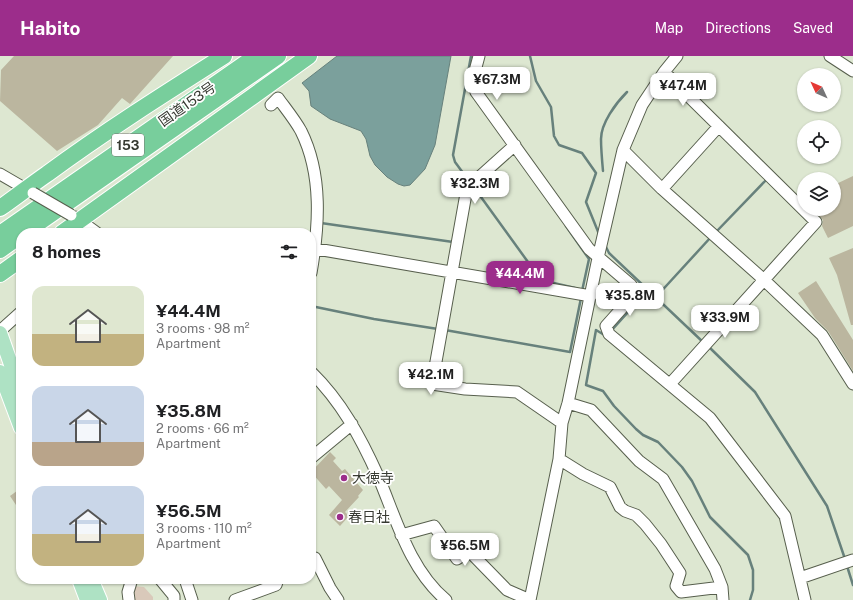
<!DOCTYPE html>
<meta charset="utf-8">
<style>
body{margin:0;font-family:"Public Sans","Noto Sans JP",sans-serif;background:#f6f6f6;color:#202124;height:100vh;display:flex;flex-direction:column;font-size:15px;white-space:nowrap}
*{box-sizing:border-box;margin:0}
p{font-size:13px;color:#757577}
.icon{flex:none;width:22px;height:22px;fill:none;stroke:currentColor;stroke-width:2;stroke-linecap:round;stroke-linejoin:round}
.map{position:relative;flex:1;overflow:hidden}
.drawer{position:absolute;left:16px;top:172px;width:300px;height:356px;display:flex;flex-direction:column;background:#fff;border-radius:16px;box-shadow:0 1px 3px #0004}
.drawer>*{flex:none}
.needle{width:26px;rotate:314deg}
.tools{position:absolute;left:797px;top:12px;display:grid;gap:8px}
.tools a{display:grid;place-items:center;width:44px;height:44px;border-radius:50%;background:#fff;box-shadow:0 1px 3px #0004;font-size:20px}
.price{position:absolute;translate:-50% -34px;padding:0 9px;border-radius:8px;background:#fff;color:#222;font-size:13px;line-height:26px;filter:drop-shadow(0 1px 2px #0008)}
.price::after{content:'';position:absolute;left:50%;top:24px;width:12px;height:9px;margin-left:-6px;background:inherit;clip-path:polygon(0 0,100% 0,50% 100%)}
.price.on{background:#9c2d8b;color:#fff}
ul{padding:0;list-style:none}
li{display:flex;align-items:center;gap:12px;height:100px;padding:0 16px}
li span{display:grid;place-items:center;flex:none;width:112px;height:80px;border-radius:12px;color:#555}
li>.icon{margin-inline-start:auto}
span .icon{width:48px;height:48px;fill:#fffc;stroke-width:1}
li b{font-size:17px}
h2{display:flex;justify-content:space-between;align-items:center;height:48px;padding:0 16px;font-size:17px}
header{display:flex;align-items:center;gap:24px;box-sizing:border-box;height:56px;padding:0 20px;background:#9c2d8b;color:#fff}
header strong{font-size:19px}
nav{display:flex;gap:22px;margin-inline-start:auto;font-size:14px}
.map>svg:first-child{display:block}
.green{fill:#d9c9ba}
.water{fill:#7ba09c;stroke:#67817c}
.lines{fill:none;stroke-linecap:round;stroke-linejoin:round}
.stream{stroke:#67817c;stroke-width:2.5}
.building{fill:#bbb69f}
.minor-casing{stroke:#575f4d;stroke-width:13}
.major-casing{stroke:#fff;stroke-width:16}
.highway-casing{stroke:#fff;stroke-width:18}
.minor{stroke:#fff;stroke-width:11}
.major{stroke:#aee2c4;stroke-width:14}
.highway{stroke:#78ce9c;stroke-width:16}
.minor-bridge-casing{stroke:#575f4d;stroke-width:13;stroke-linecap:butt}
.minor-bridge{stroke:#fff;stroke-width:11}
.poi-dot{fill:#9c2d8b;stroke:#fff;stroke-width:1.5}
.labels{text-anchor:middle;stroke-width:3.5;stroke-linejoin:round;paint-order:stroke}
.shield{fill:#fff;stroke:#737570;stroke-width:1}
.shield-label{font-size:13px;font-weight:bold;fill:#373a32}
.street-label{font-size:14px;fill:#373a32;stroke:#fff}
.poi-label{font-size:14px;fill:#373a32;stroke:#fff;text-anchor:start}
</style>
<header>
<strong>Habito</strong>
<nav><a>Map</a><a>Directions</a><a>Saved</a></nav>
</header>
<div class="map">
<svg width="853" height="544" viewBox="0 0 853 544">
<rect width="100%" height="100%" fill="#dde7d1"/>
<path class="green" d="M132,530L144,531L153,541V544H130Z"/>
<path class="water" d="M337,0H451L435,89L425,113L410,129L404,130L398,128L387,121L375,109L370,100L366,83L361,75L330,63L311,50L309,35L302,27Z"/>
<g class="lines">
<path class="stream" d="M530,0L536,25L551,51L554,80L559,89L582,97L596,117L586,146L599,178
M603,115C602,104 601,93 601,83C601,67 616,47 627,36
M469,125L455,106L453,99L471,0
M473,130L541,224L575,232
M321,167L453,186
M566,170L589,203L582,235
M716,176L768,122
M605,189L609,197L704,287
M656,241L711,181
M311,250L374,263L438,273
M445,274L570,296L581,242
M611,275L648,234
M606,280L596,274L586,329L603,335L614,350L636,373L643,379L658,386L682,411L692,425L710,461L748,499L753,514V534L750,544
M708,290L755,336L827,450L845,503
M847,510L853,529"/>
</g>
<path class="building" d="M14,0H173L130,48L122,42L98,69L57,95L0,45L1,14Z
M853,120V170L828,182L822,170L823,164L813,153H834V129Z
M853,192V269H851L837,219L829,202Z
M816,225L853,284V315L828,275L815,262L798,237Z
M330,396L336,402L333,405L342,415L345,413L363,434L358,440L359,441L345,456L349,460L340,470L329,459L342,444L329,430L326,433L311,416Z
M21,432V446L16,449L10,440Z"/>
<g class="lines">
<defs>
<path id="minor" d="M479,0L472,26L476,36L589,193L631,229V242L606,270L609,278L710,362L785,460L805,544
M830,0L853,15
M664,16L816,166L670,328
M271,49L278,42C286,53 295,64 301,75C323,119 319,171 311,217
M515,89L467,132L432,328L465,333L517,336L562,367
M623,94L662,133L763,223L822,279L853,328
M0,118L31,136
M662,133L719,70
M75,161L97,177
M311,192L591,240
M0,275L21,256
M311,316C341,345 361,382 378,420C396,462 409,513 446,544
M311,402L352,368
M559,403L583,418L610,431L620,451L625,455L636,459L645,468L661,488L680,517L676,530L681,536L722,531L715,513L663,423L639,405L591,354L568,347
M401,479L434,470L457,503L469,495L507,534L530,544
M315,502L330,532L338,544
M800,522L853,504
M160,523L174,540V544
M185,523L192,544
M722,531L723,544
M129,544L128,536L132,523
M235,544L276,529L278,523
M530,544L559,403L562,367L568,347L598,202L623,94L642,49L664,16L677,0"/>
<path id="major" d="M0,277L21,337
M0,316L21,372
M79,523L87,544
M91,523L100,544"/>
<path id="highway" d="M0,152C16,141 31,129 47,118C104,76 164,38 224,0
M24,177L278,0
M62,177L309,0
M0,178L256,0
M0,194L21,179
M0,218L21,203"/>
</defs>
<use href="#minor" class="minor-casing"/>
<use href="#major" class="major-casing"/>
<use href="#highway" class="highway-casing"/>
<use href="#minor" class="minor"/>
<use href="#major" class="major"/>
<use href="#highway" class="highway"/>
<defs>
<path id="minor-bridge" d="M33,137L71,159"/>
</defs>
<use href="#minor-bridge" class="minor-bridge-casing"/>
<use href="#minor-bridge" class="minor-bridge"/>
</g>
<g class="poi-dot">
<circle cx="344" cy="422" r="4"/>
<circle cx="340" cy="461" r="4"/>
</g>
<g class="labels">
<rect class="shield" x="112" y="78" width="32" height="22" rx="3"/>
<g class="shield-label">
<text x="128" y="94">153</text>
</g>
<g class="street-label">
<text transform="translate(187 48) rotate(-35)" y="5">国道153号</text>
</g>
<g class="poi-label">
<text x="352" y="427">大徳寺</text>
<text x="348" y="466">春日社</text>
</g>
</g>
</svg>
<div class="tools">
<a><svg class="needle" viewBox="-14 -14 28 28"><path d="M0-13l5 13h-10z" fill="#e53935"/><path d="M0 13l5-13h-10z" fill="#757577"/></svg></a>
<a><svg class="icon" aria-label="locate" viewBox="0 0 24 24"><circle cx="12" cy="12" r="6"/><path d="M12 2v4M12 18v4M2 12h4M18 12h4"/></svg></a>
<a><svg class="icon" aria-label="layers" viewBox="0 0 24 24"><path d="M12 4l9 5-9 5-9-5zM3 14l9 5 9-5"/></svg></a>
</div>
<b class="price" style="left:497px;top:45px">¥67.3M</b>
<b class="price" style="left:683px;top:51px">¥47.4M</b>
<b class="price" style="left:475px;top:149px">¥32.3M</b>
<b class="price on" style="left:520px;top:239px">¥44.4M</b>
<b class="price" style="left:630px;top:261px">¥35.8M</b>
<b class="price" style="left:725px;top:283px">¥33.9M</b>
<b class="price" style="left:431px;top:340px">¥42.1M</b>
<b class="price" style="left:465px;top:511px">¥56.5M</b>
<section class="drawer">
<h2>8 homes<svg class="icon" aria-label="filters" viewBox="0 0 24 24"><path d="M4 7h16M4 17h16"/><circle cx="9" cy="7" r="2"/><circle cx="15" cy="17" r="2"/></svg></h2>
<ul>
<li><span style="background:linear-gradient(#dfe7d0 60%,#c2b280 0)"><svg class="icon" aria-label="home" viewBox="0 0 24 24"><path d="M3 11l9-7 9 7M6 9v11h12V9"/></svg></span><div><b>¥44.4M</b><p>3 rooms · 98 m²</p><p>Apartment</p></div></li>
<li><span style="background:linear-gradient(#c9d6e8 70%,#b9a48a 0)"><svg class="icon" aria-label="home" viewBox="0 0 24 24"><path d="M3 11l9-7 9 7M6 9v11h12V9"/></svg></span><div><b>¥35.8M</b><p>2 rooms · 66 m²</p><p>Apartment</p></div></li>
<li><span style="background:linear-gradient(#c9d6e8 60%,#c2b280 0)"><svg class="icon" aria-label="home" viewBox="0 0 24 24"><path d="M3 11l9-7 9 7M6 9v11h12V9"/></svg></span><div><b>¥56.5M</b><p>3 rooms · 110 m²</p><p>Apartment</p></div></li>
</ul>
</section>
</div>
